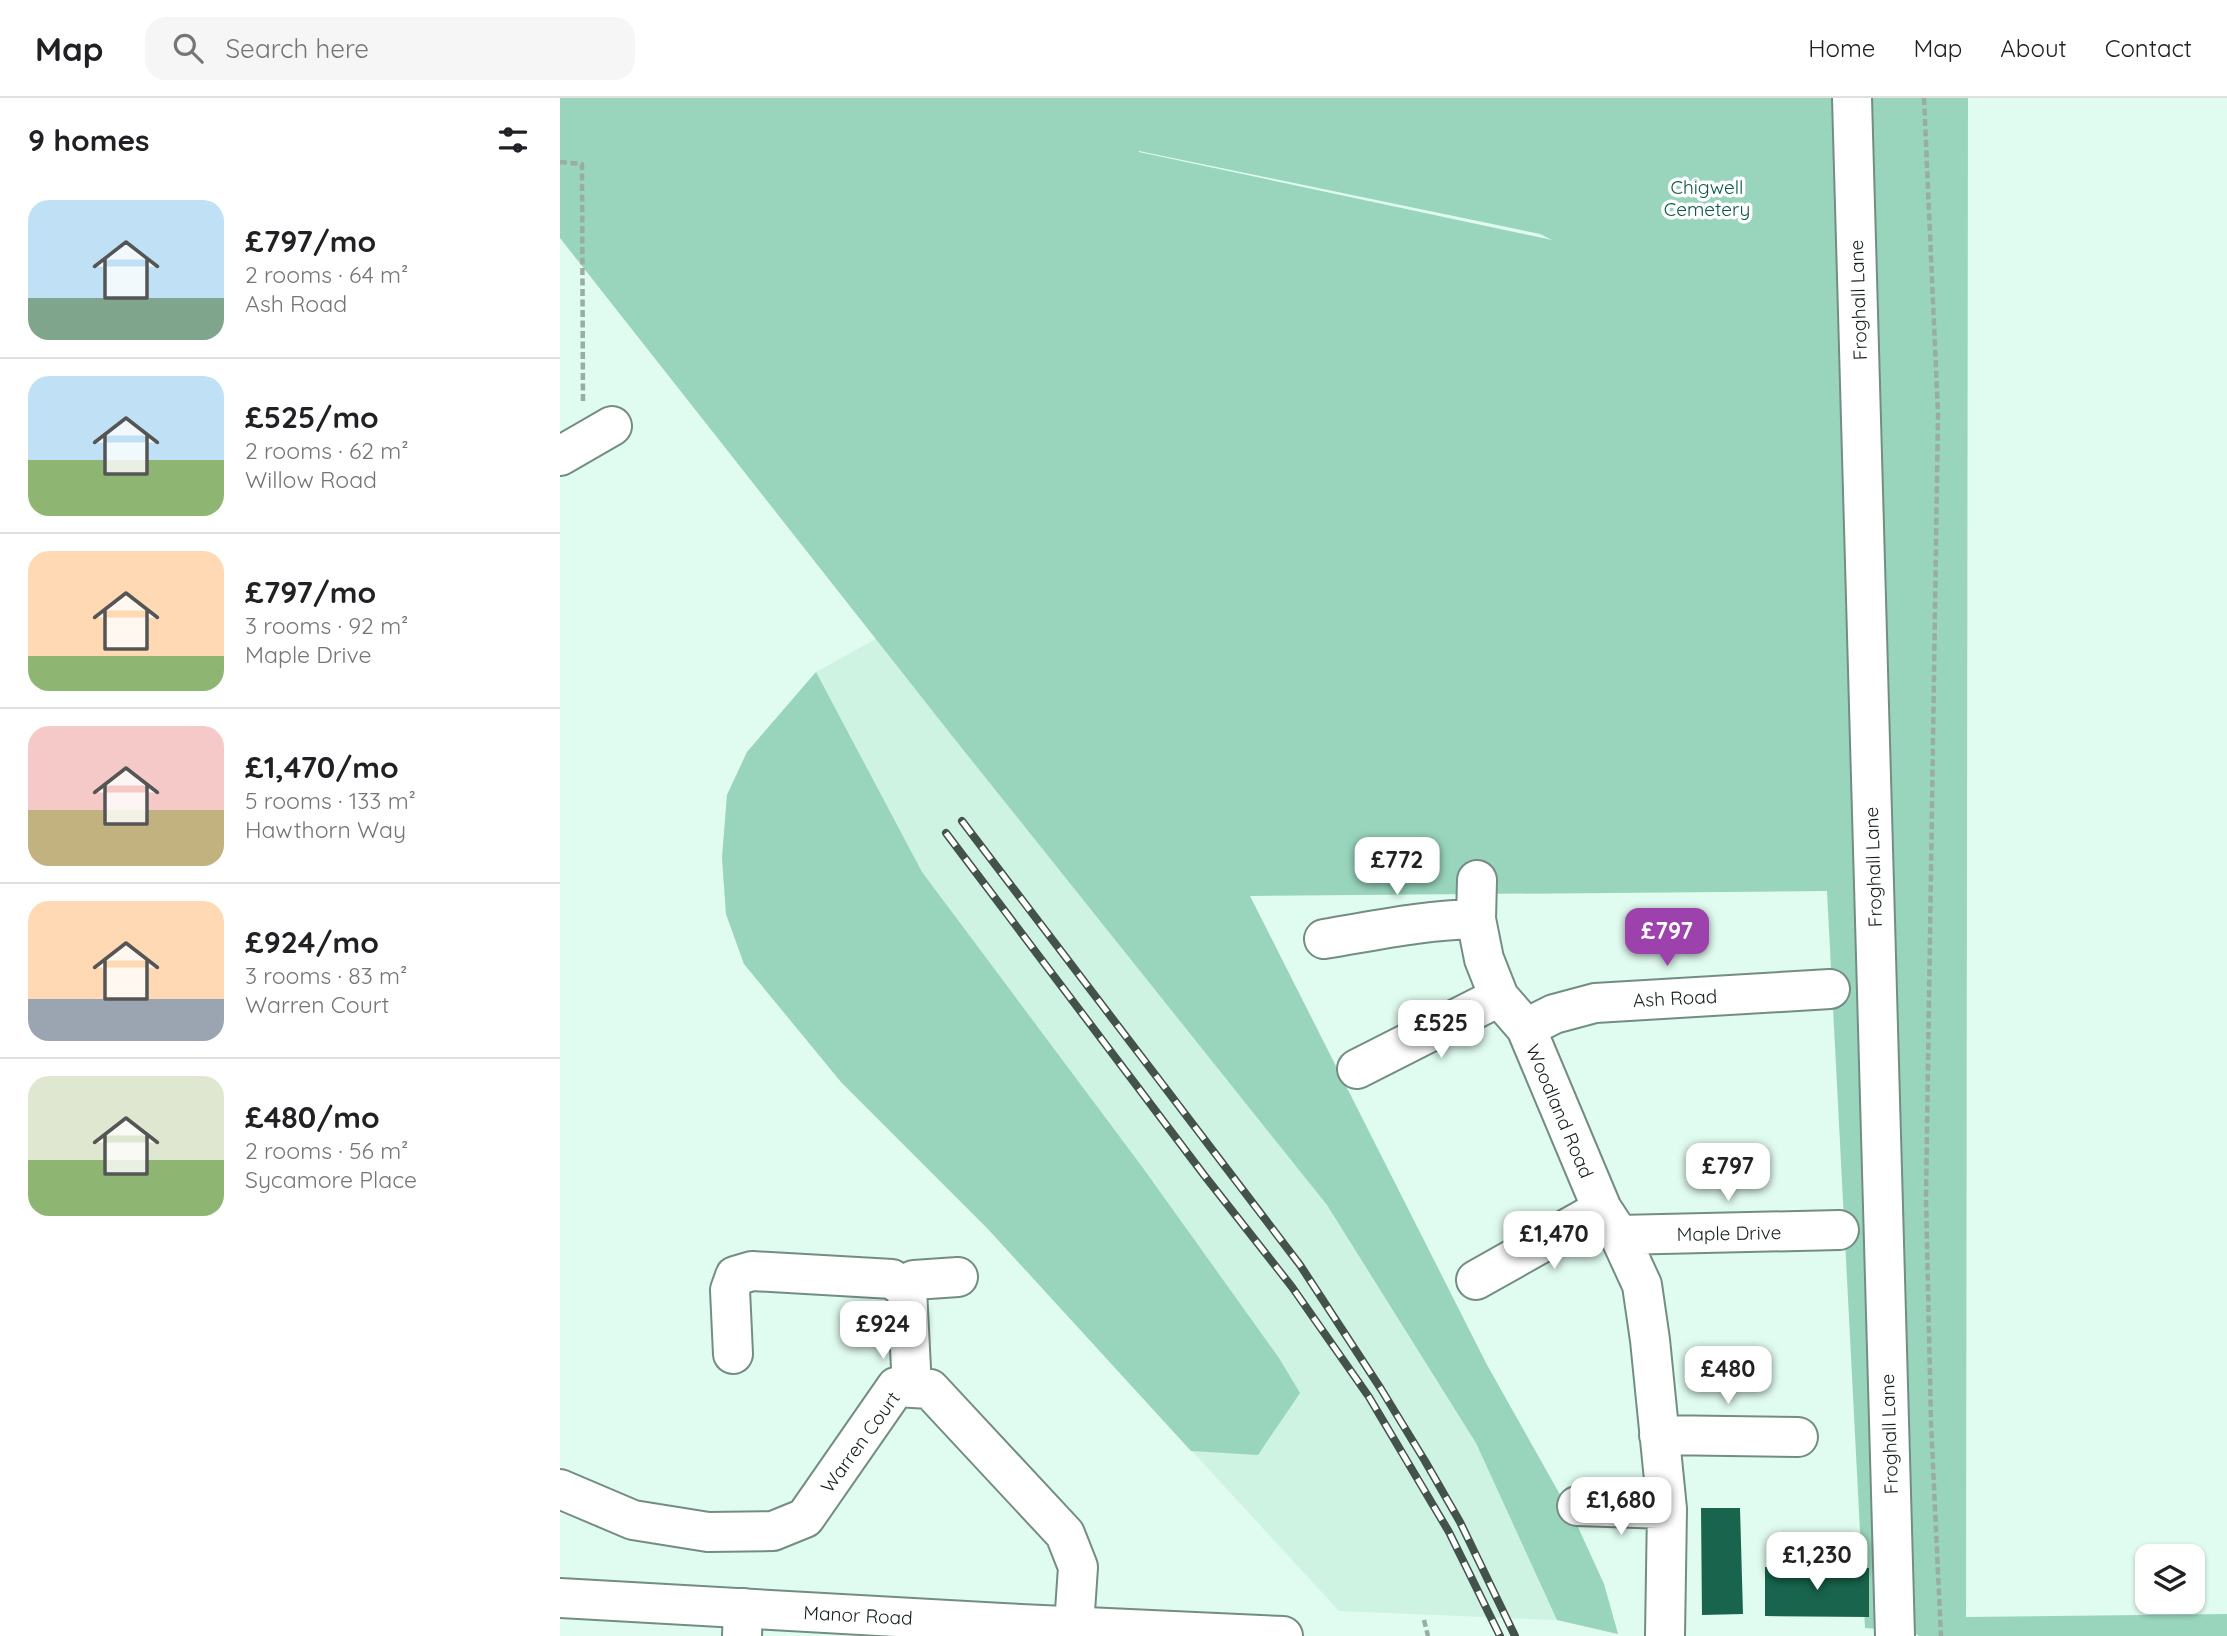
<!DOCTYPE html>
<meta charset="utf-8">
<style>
body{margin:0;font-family:Quicksand,sans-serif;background:#f6f6f6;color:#202124;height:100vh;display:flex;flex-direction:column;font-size:26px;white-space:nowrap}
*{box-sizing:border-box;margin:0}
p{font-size:23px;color:#757577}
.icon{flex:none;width:38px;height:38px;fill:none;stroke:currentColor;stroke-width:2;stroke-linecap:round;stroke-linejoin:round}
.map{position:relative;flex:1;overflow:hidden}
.details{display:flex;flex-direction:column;background:#fff;width:560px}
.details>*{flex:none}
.buttons{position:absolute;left:1575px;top:1446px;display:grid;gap:14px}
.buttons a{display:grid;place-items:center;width:70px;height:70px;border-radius:14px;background:#fff;box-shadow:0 2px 5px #0004;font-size:35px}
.price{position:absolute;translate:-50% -60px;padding:0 16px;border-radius:14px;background:#fff;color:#222;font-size:23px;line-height:46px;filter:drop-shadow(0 2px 4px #0008)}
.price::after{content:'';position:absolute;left:50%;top:42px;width:21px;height:16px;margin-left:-10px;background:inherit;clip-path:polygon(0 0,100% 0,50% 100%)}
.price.on{background:#9d41ac;color:#fff}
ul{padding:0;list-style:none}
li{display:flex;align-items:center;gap:21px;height:175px;padding:0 28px}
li+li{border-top:2px solid #e0e0e0}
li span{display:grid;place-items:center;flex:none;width:196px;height:140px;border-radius:21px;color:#555}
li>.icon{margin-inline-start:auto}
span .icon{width:84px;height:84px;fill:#fffc;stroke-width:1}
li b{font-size:30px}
h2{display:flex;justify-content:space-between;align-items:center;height:84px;padding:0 28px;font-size:30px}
header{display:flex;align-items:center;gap:42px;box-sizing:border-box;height:98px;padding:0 35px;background:#fff;border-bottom:2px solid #e0e0e0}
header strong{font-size:33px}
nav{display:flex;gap:38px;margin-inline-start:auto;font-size:24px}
.search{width:490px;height:63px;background:#f6f6f6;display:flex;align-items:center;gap:18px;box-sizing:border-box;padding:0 24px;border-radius:21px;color:#757577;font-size:26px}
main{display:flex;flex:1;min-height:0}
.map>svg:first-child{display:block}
.built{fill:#cef3e3}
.green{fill:#99d5bd;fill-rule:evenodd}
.building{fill:#18644c}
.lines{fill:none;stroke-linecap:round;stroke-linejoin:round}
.minor-casing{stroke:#748d83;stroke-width:42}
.major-casing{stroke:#748d83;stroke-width:42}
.path{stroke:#98ada4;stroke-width:4.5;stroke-dasharray:7 3.5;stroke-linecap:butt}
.minor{stroke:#fff;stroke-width:38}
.major{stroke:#fff;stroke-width:38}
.rail-casing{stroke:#44524c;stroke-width:8}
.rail{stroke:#fff;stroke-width:5;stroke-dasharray:16;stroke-linecap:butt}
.labels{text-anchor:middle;stroke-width:7;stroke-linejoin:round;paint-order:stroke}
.park-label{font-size:19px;fill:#0a5842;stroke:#fff}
.street-label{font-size:19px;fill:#141e1a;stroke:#fff}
</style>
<header>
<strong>Map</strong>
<div class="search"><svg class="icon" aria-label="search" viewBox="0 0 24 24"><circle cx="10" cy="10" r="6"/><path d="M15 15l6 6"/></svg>Search here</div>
<nav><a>Home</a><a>Map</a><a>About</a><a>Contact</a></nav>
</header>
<main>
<section class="details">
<h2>9 homes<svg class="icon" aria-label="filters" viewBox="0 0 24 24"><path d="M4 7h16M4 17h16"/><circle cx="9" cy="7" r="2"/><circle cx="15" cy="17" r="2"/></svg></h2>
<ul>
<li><span style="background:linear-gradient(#bfe0f5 70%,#7fa58c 0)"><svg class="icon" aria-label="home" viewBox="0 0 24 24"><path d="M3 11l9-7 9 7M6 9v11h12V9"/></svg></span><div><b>£797/mo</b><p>2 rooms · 64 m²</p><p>Ash Road</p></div></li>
<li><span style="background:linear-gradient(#bfe0f5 60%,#8fb573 0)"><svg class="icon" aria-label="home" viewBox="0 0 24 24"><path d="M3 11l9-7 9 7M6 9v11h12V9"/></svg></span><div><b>£525/mo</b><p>2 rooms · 62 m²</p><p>Willow Road</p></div></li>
<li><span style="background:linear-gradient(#ffd9b3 75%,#8fb573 0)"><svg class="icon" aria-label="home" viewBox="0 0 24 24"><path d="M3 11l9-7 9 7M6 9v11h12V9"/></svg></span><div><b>£797/mo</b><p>3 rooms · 92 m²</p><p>Maple Drive</p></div></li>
<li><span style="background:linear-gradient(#f6c9c9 60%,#c2b280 0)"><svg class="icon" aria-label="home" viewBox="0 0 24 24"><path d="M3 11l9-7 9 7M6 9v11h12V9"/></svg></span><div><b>£1,470/mo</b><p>5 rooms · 133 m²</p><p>Hawthorn Way</p></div></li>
<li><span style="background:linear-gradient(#ffd9b3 70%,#9aa5b1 0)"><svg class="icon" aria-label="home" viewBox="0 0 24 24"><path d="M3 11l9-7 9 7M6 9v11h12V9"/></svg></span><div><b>£924/mo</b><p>3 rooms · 83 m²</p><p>Warren Court</p></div></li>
<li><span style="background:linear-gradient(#dfe7d0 60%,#8fb573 0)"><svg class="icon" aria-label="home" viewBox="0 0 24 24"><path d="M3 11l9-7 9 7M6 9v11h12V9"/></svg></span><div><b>£480/mo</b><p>2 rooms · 56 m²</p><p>Sycamore Place</p></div></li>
</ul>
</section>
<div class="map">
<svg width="1667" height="1538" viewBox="0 0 1667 1538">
<rect width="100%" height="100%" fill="#e0fbef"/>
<path class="built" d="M406,523L689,798L927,1267L1017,1427L1044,1486L1058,1536L997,1522L779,1513L427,1130L281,984L184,866L166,816L162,760L167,697L187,654L256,574L316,541Z"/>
<path class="green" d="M0,0H1408L1406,1519L1667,1516V1538H1359L1353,1534L1305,1530L1267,793L690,798L927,1267L1017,1427L1044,1486L1058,1536L997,1522L916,1345L767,1107L393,639L0,140ZM579,53L980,136L992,142L579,54Z
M256,574L362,774L583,1070L719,1260L740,1295L698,1357L631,1353L427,1130L281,984L184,866L166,816L162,760L167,697L187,654Z"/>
<path class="building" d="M1141,1410H1180L1183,1516L1142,1517Z
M1205,1469L1309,1470V1519L1205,1518Z"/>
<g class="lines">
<defs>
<path id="minor" d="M1292,0L1335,1538
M0,358L52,328
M917,782L916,821L924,861L939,899L966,930L1042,1111L1059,1137L1082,1187L1090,1242L1107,1411L1105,1538
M764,841C814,833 864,822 916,821
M966,930L994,916L1035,905L1270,891
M797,971L939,899
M1059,1137L1279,1132
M916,1182L1042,1111
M347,1192L354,1182L398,1179
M173,1256L170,1192L175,1178L192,1173L332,1181L347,1192L352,1290
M1099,1337L1238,1339
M0,1391L73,1422L148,1434L213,1433L245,1420L336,1289L370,1291L505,1436L518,1469L514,1528
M1017,1408L1107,1411
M182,1538L183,1510"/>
<path id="major" d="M0,1500L442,1525L723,1538"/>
</defs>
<use href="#minor" class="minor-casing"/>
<use href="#major" class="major-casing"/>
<path class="path" d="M1364,0L1378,316L1366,1100L1371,1325L1381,1538
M0,64L22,66L23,306
M864,1522L868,1538"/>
<use href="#minor" class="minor"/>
<use href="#major" class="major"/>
<defs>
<path id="rail" d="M402,723L740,1167L821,1291L865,1363L900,1424L955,1538
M386,735L644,1077L732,1189L809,1299L889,1434L940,1538"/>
</defs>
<use href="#rail" class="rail-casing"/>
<use href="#rail" class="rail"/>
</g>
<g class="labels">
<g class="park-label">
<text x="1147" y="96">Chigwell<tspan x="1147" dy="22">Cemetery</tspan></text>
</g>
<g class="street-label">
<text transform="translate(1298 202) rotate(-92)" y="7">Froghall Lane</text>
<text transform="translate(1313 769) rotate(-92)" y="7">Froghall Lane</text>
<text transform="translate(1115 900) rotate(-3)" y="7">Ash Road</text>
<text transform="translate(1000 1013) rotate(67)" y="7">Woodland Road</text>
<text transform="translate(1169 1135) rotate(-1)" y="7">Maple Drive</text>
<text transform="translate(1329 1336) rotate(-92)" y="7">Froghall Lane</text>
<text transform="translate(300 1344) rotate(-54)" y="7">Warren Court</text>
<text transform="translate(298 1517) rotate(3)" y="7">Manor Road</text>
</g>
</g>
</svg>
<div class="buttons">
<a><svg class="icon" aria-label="layers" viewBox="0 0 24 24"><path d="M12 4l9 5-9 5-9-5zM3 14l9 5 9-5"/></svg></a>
</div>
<b class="price" style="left:837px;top:799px">£772</b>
<b class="price on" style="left:1107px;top:870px">£797</b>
<b class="price" style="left:881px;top:962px">£525</b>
<b class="price" style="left:1168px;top:1105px">£797</b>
<b class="price" style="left:994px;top:1173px">£1,470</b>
<b class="price" style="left:323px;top:1263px">£924</b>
<b class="price" style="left:1168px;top:1308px">£480</b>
<b class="price" style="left:1061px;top:1439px">£1,680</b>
<b class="price" style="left:1257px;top:1494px">£1,230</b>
</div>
</main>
